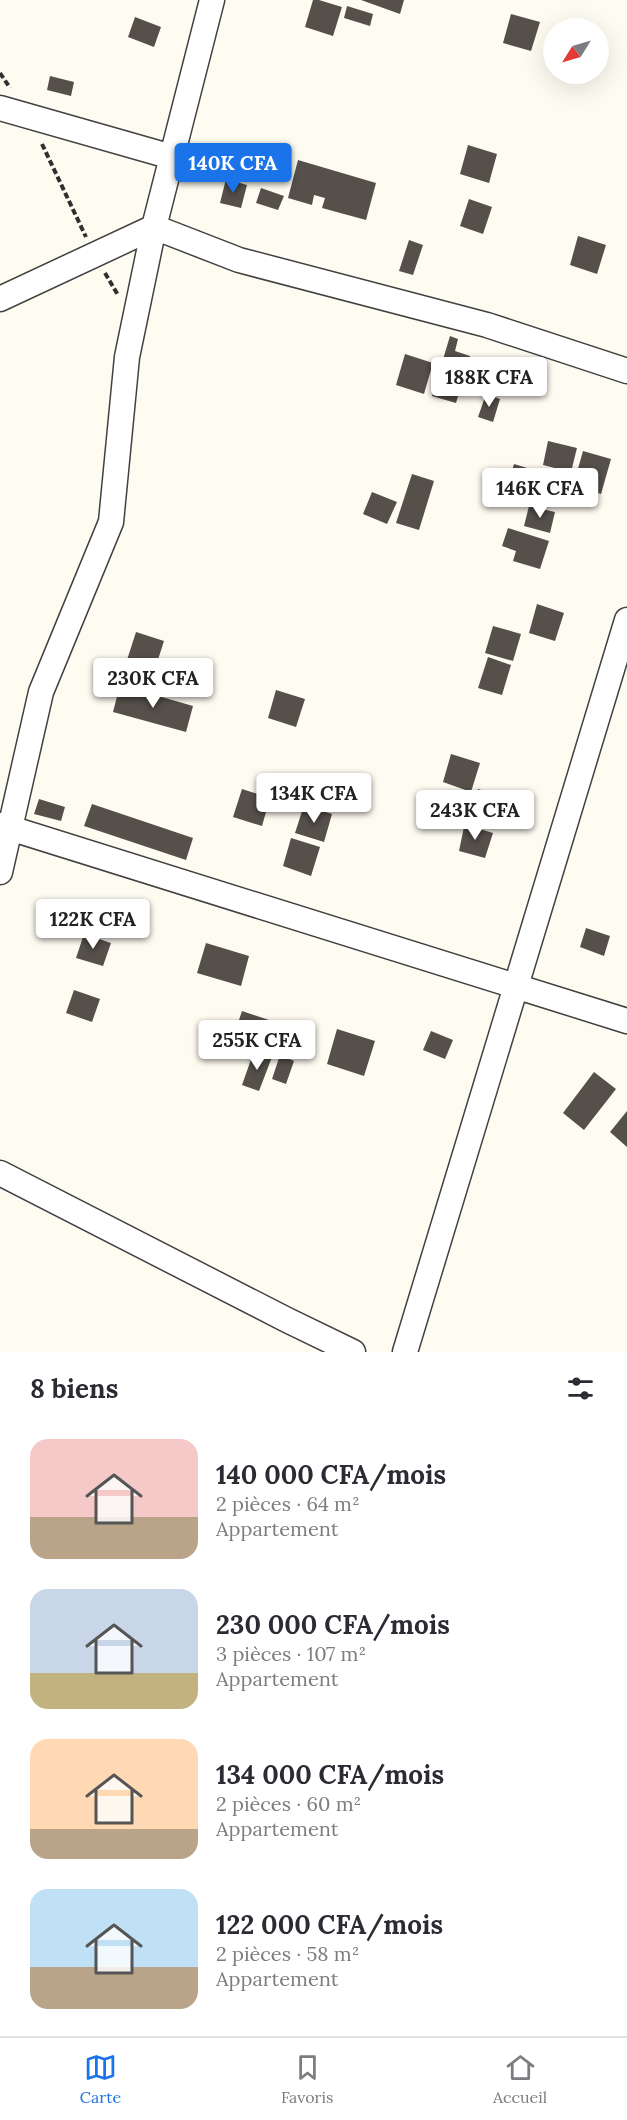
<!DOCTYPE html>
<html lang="fr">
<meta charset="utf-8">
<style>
body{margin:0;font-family:Lora,serif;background:#f7f7f7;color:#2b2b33;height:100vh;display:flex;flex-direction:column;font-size:22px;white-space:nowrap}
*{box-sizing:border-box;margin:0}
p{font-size:20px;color:#7c7c81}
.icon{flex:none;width:33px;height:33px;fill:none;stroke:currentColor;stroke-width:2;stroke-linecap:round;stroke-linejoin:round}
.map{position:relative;height:1352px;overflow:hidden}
.details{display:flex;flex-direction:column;background:#fff;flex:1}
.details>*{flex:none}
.needle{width:39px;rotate:233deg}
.tools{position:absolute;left:543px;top:18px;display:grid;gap:12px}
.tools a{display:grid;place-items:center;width:66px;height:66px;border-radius:50%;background:#fff;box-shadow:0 6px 24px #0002;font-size:30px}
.price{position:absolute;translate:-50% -51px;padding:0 14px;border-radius:6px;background:#fff;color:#222;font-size:20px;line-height:39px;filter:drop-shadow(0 2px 3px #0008)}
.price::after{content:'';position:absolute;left:50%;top:36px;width:18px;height:14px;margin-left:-9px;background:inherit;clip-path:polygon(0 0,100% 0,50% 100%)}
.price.active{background:#1a73e8;color:#fff}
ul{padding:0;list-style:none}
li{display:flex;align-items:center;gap:18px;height:150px;padding:0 30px}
li span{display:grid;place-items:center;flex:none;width:168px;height:120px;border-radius:18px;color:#555}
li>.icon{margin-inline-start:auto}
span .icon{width:72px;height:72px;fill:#fffc;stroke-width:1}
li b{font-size:26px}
h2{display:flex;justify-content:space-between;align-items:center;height:72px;padding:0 30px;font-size:26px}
.menu{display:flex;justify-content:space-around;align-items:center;height:84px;border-top:2px solid #e1e1e2;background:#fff;font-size:16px;color:#7c7c81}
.menu a{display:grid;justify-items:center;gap:3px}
.menu .active{color:#1a73e8}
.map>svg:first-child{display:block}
.building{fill:#56504b}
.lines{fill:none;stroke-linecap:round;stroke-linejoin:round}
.minor-casing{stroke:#414141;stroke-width:27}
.path{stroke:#303030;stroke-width:4;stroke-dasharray:6 3;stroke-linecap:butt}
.minor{stroke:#fff;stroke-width:24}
</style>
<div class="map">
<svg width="627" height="1352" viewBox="0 0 627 1352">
<rect width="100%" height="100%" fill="#fefbf1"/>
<path class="building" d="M313,0H319L342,7L333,36L305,27Z
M361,0H404L400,14Z
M347,6L373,14L370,26L344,18Z
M511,14L540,22L531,51L503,43Z
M135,17L161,27L154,47L128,37Z
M50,76L74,82L71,96L47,90Z
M468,145L497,154L489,183L460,174Z
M298,160L376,183L366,220L322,208L325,198L314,195L312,205L288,198Z
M226,179L247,185L241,208L220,203Z
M261,188L284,196L278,210L256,203Z
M469,199L492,207L483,234L460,226Z
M578,236L606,245L597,274L570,265Z
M409,240L423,245L413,275L399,271Z
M450,336L458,339L455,351L470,356L456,403L432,396Z
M405,354L433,363L424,394L396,385Z
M486,394L500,399L493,422L478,417Z
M548,441L577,448L571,472L543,465Z
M583,451L611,459L601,494L573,486Z
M514,464L544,473L536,499L506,490Z
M412,474L434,481L419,530L396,523Z
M372,492L397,502L387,524L363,514Z
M529,506L555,512L550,533L524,526Z
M508,528L549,541L540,569L513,561L516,551L502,546Z
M537,604L564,613L555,641L529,633Z
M493,626L521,634L513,661L485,653Z
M136,632L164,641L155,669L127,660Z
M488,657L511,665L502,695L478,688Z
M120,685L193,706L186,732L113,712Z
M276,690L305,699L296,727L268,718Z
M451,754L480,763L471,792L443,782Z
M312,773L340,782L332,810L303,802Z
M242,789L270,798L262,826L233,817Z
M478,789L500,796L493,820L471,813Z
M39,799L65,807L61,821L34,814Z
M92,804L193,838L186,860L84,826Z
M304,805L332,814L324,842L295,833Z
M466,825L493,833L485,858L459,851L464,827Z
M291,838L320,847L311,876L283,866Z
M91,904L118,913L110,937L83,928Z
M586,928L610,936L604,956L580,947Z
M84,934L111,943L103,966L76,958Z
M206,943L249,956L241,986L197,973Z
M74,990L100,999L92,1022L66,1013Z
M242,1011L269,1020L261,1044L234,1035Z
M337,1029L375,1041L364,1076L327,1064Z
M431,1031L453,1040L445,1059L423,1050Z
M254,1051L272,1057L259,1091L242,1085Z
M280,1055L294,1061L286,1084L272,1079Z
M594,1072L616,1089L584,1130L563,1113Z
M627,1111V1147L610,1132Z"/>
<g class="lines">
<defs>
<path id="minor" d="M0,108L172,157
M0,299L154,227L239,260L487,325L627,371
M0,825L627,1021
M0,872L41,692L111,522L127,357L154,227L212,0
M0,1173L287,1320L353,1352
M405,1352L627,620"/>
</defs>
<use href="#minor" class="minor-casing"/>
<path class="path" d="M0,73L10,88
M42,144L86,237
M105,273L118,295"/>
<use href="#minor" class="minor"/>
</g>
</svg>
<div class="tools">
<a><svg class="needle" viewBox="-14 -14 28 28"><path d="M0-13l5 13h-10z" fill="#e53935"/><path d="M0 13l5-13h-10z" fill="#7c7c81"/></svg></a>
</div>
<b class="price active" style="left:233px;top:194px">140K CFA</b>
<b class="price" style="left:489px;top:408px">188K CFA</b>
<b class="price" style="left:540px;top:519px">146K CFA</b>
<b class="price" style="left:153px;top:709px">230K CFA</b>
<b class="price" style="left:314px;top:824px">134K CFA</b>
<b class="price" style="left:475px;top:841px">243K CFA</b>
<b class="price" style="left:93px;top:950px">122K CFA</b>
<b class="price" style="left:257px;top:1071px">255K CFA</b>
</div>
<section class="details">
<h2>8 biens<svg class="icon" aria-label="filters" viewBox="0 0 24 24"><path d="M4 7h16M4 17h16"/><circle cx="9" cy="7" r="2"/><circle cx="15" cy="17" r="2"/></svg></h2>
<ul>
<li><span style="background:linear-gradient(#f6c9c9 65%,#b9a48a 0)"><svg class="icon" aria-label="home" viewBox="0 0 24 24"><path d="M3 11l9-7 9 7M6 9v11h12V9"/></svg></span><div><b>140 000 CFA/mois</b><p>2 pièces · 64 m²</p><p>Appartement</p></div></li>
<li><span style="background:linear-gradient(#c9d6e8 70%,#c2b280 0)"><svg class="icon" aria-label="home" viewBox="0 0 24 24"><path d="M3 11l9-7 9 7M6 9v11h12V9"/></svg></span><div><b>230 000 CFA/mois</b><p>3 pièces · 107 m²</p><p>Appartement</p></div></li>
<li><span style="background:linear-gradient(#ffd9b3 75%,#b9a48a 0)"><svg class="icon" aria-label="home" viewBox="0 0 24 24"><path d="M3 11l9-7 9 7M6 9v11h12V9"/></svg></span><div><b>134 000 CFA/mois</b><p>2 pièces · 60 m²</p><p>Appartement</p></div></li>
<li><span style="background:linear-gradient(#bfe0f5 65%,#b9a48a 0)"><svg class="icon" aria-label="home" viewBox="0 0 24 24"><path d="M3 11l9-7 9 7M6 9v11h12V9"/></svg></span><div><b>122 000 CFA/mois</b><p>2 pièces · 58 m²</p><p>Appartement</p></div></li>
</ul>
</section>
<nav class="menu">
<a class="active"><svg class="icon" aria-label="map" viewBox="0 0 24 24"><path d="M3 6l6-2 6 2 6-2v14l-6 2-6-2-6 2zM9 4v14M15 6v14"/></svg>Carte</a>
<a><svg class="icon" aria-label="saved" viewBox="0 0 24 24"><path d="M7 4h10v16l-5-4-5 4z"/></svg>Favoris</a>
<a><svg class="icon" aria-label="home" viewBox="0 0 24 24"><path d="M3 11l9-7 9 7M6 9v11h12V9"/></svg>Accueil</a>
</nav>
